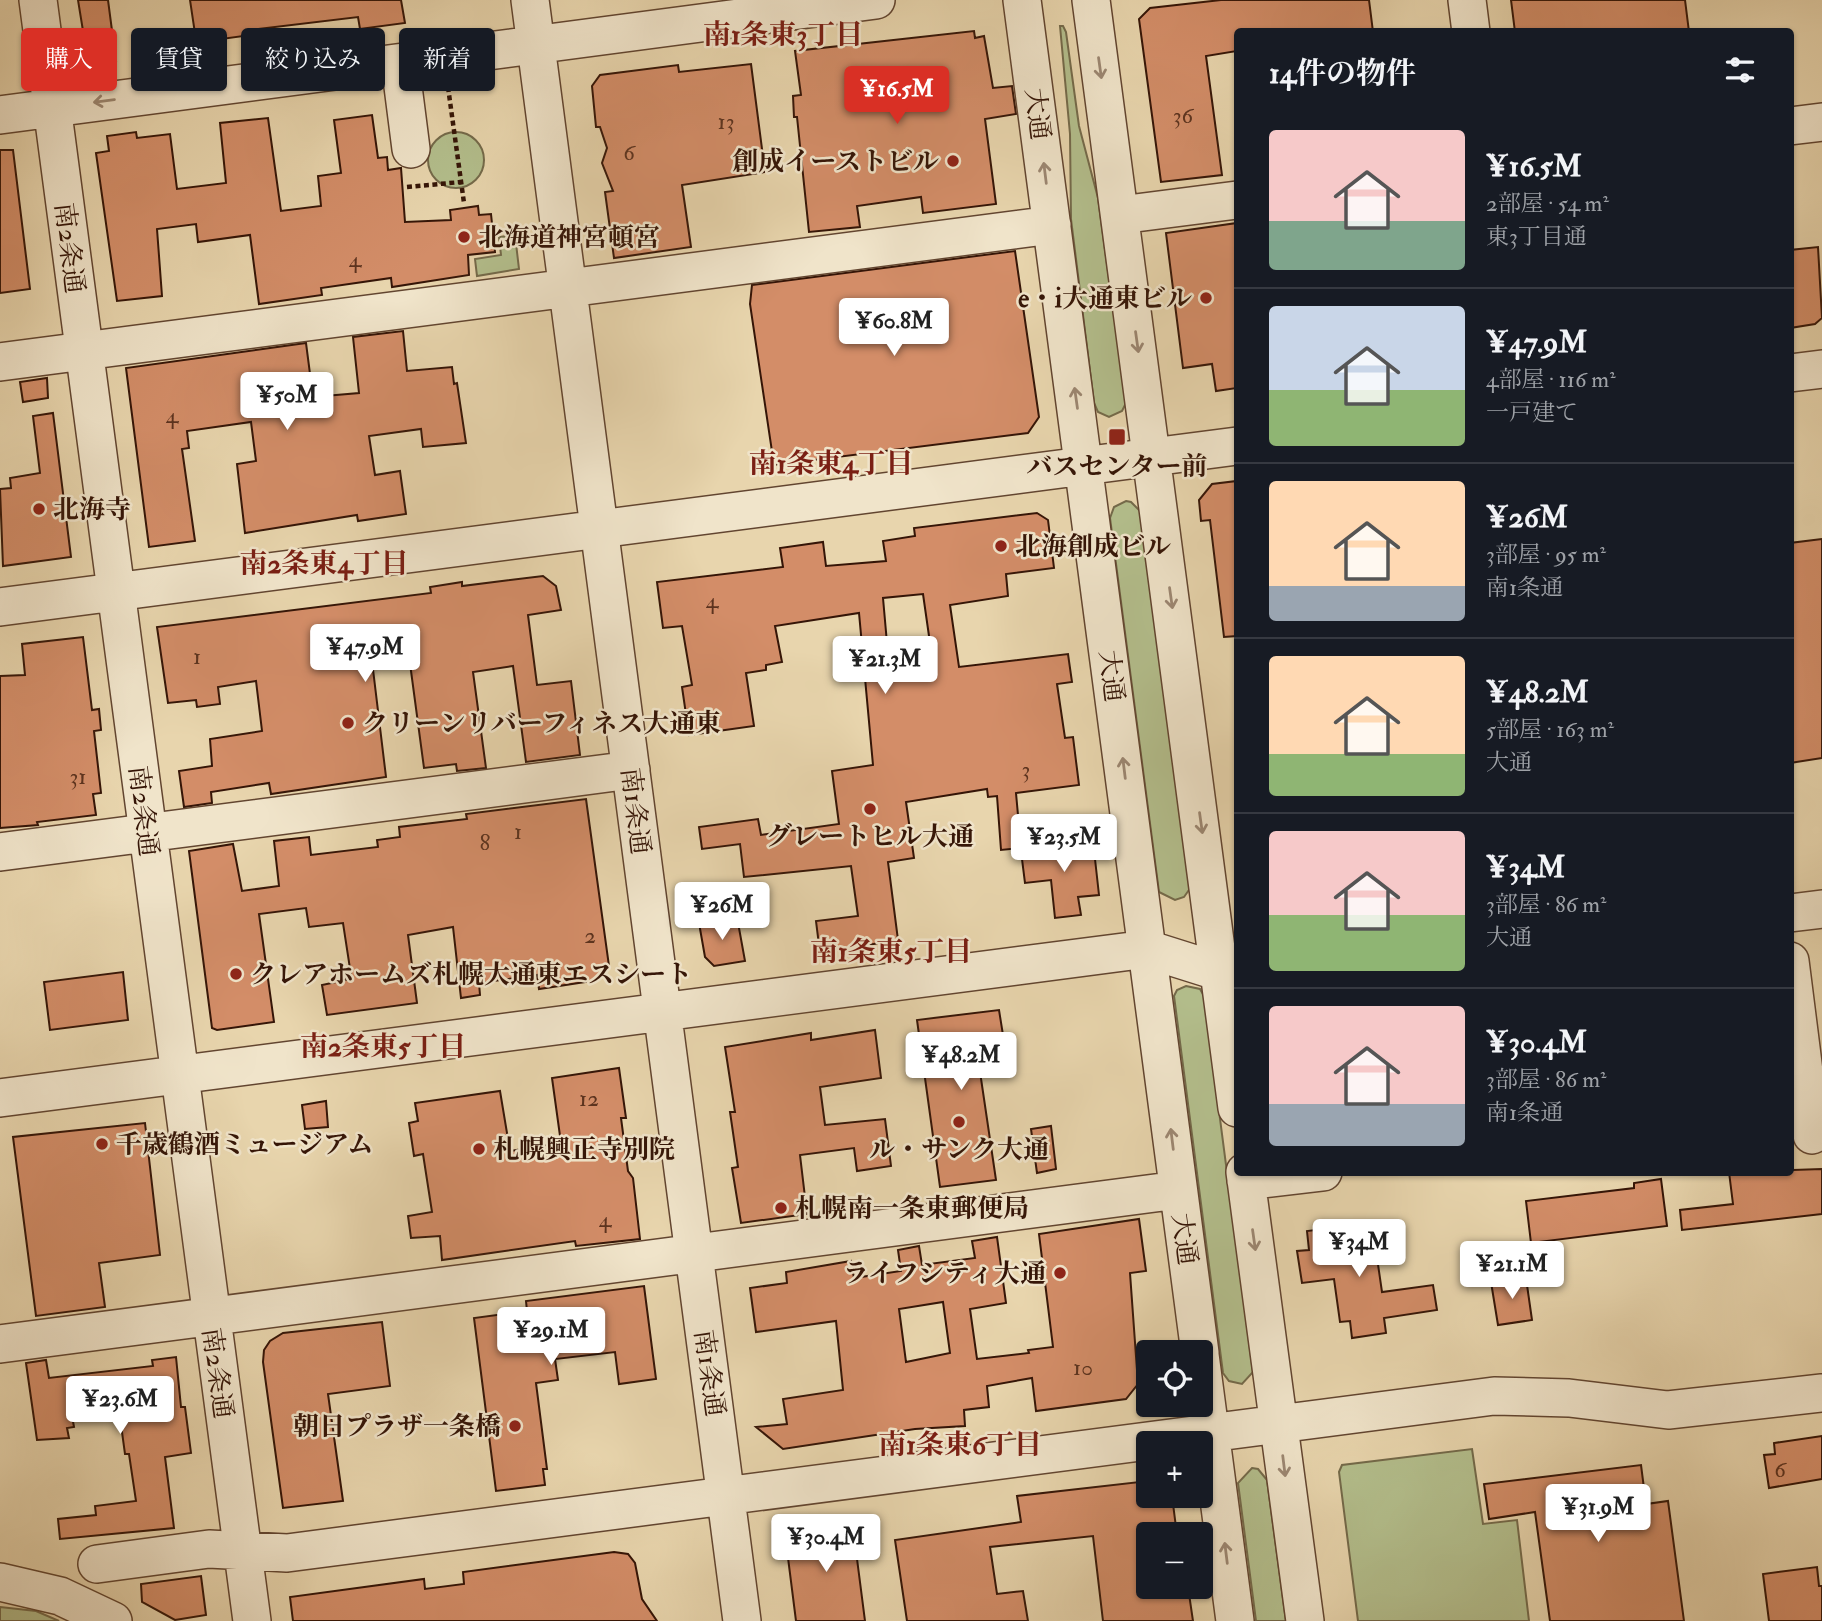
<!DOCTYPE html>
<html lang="ja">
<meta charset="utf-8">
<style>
body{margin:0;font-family:"IM FELL Double Pica","Noto Serif JP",serif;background:#242831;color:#f1f3f6;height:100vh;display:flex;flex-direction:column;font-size:26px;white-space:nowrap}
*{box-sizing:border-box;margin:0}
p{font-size:23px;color:#9ea1a6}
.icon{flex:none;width:38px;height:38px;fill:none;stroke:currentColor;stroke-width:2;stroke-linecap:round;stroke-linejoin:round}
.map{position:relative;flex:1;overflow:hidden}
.side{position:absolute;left:1234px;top:28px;width:560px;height:1148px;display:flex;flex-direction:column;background:#171b24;border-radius:7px;box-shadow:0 2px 5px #0004}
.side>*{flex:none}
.hud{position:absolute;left:21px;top:28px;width:665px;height:63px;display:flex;gap:14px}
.buttons{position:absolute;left:1136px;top:1340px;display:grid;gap:14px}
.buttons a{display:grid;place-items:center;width:77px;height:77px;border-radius:7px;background:#171b24;box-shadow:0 2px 5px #0004;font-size:35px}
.price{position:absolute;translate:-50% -60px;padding:0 16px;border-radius:7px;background:#fff;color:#222;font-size:23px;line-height:46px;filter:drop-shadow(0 2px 4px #0008)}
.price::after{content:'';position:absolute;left:50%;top:42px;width:21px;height:16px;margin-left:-10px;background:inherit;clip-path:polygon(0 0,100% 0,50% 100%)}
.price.current{background:#d93025;color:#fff}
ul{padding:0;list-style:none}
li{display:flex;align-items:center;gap:21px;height:175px;padding:0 35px}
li+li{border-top:2px solid #363941}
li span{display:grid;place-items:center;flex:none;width:196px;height:140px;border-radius:7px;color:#555}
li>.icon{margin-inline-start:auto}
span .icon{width:84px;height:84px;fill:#fffc;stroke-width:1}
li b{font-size:30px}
h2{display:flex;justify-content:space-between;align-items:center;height:84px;padding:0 35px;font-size:30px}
.chip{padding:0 24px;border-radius:7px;background:#171b24;box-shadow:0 2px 5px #0004;font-size:24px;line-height:63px}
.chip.current{background:#d93025;color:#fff}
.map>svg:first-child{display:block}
.green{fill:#b3be8c;stroke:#746a4a;stroke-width:2}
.building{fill:#d38d68;stroke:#351507;stroke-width:2;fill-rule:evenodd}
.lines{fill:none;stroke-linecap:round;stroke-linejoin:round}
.minor-casing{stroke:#624530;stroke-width:40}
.path{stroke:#351507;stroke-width:4.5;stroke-dasharray:5 3.5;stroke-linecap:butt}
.minor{stroke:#f0e4ca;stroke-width:37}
.oneway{stroke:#9c8772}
.poi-dot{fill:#8f2418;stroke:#f0e4ca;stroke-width:2.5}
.labels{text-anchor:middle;stroke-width:5;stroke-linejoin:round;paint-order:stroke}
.number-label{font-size:23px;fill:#5c331f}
.street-label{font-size:26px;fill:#351507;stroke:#f0e4ca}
.poi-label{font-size:26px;font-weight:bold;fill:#351507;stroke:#f0e4ca;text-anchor:start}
.neighbourhood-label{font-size:28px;font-weight:bold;fill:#7a1f14;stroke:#f0e4ca}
</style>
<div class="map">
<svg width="1822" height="1621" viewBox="0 0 1822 1621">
<rect width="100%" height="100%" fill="#e8d5ad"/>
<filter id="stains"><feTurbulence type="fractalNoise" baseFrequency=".00286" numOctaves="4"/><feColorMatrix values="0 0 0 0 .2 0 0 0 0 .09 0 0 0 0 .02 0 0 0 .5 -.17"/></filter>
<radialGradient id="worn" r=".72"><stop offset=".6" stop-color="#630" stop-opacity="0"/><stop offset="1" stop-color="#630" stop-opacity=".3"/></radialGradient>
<path class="green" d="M1060,26H1063L1066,32L1079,126L1098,198L1126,403L1122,411L1109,417L1098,412L1094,403L1071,219L1070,134Z
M428 160a28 28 0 1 1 56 0a28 28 0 1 1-56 0Z
M515,235L519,269L477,276L475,259L501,255L499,237Z
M1126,501L1131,502L1142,513L1191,887L1184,897L1175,900L1159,892L1110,518L1114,507Z
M1186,986L1200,989L1204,996L1253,1372L1242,1384L1229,1381L1223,1373L1174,996L1177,990Z
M1472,1449L1483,1524L1517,1520L1529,1621H1358L1339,1472L1342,1465Z
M1252,1468L1258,1469L1267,1480L1286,1621H1256L1238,1483Z
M0,1607L36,1611L59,1621H0Z"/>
<path class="building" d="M78,0H108L116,61L102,65L70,39L84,37Z
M190,0H401L405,23L360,29L358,17L250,30L251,35L221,39L222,44L197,47Z
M1221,0H1369L1373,32H1237V51L1206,56L1222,175L1161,182L1139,19L1150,8Z
M1511,0H1685L1689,32H1515Z
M974,31L975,38L984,36L993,88L1012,86L1016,114L985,119L996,204L923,213L921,197L857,206L860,227L809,232L797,117H794L793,96L801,95L795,51Z
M751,64L765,172L682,185L691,247L614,258L605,192L613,191L602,163L607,148L600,127H596L592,86L600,75L678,65L679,72Z
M372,115L378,158L387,157L388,170L401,168L405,222L451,220L450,210L478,206L479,215L491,214L495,252L468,255L469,275L392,287L391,278L321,288L322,295L259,304L250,235L198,242L196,224L157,229L162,296L117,301L96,153L109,151L107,136L136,132L137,138L170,134L177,189L226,183L220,123L268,118L281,211L321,206L318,176L341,173L334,120Z
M0,150H13L30,289L0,293Z
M1237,223V388L1216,391L1212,364L1183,368L1166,233Z
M1818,247L1822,318L1815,324L1790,328V250Z
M1015,251L1039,417L1028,433L774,465L750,304L752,285Z
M403,331L407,371L452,367L454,384L457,383L466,443L423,447L421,429L369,436L375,475L400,471L406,514L358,521L357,515L245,533L237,464L256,461L251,422L187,431L189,448L182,449L195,541L149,547L126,368L306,343L313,397L359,393L353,337Z
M47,378L48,398L23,402L20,382Z
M53,413L71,557L3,566L0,489L11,488L10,478L40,473L33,416Z
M1237,481V636L1224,637L1210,520L1201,521L1199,500L1212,484Z
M1037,513L1048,520L1054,568L1006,574L1008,596L950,605L959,667L1068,654L1072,682L1057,684L1065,738L1073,737L1079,785L1016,793L1021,848L1001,850L997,796L988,797L987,789L906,802L914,858L888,862L898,940L820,953L816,921L858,916L851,866L744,877L740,844L702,849L699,827L758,819L761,835L839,824L832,771L873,765L859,613L775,626L782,662L766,665V670L746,673L754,726L689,735L682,687L692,685L682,626L663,628L657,582L783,567L780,548L823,542L826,566L886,561L883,541L915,536L914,528ZM923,594L934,671L890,677L883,598Z
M1822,539V758L1790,763V543Z
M543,576L556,586L561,610L528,615L537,685L571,681L580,755L526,762L513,666L473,672L486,768L457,771L456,764L424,768L409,656L372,661L386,777L271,794L269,783L211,792L212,803L184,807L179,771L212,766L210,739L262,731L256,681L218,687L220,704L197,707L196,700L168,703L157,627L431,593L430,587L462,582V586Z
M83,637L92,710L99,709L101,730L94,731L101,793L93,794L96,815L37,822L38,825L0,828V676L25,675L22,644Z
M586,799L609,966L598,980L539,989L537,975L479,983L480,995L461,998L453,927L408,935L417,1003L327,1015L322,985L346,980V975H351L343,923L309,927L306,908L259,914L274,1022L217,1030L212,1028L189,851L233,844L242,891L279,886L274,841L309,837L311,855L378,847L377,840L400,837L399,827L467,819L466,814Z
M1093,841L1099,895L1078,897L1081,915L1055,918L1051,880L1025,883L1021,851Z
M737,917L745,961L714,966L705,957L699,923Z
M123,972L128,1020L50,1030L44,982Z
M999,1010L1007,1060L979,1065L996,1180L940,1187L917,1020Z
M875,1030L881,1078L820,1087L825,1125L885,1119L891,1166L857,1171L854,1148L800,1155L807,1214L741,1223L732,1168L738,1167L730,1112H735L725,1047L811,1033V1040Z
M619,1068L626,1118H621L628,1171L633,1178L640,1239L576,1246L575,1241L442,1260L440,1236L411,1238L408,1216L432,1212L423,1154L414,1156L409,1123L418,1121L415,1103L500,1091L510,1151L561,1143L552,1078Z
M326,1101L328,1127L305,1129L302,1105Z
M145,1123L160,1255L99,1263L105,1307L36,1316L13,1137Z
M1051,1126L1056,1169L1037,1173L1031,1129Z
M1822,1169V1214L1682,1230L1680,1210L1733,1204L1729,1172Z
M1661,1179L1667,1226L1531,1243L1526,1201L1634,1188V1183Z
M1139,1219L1146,1271L1130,1273L1138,1384L1126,1399L1036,1411L1032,1378L987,1386L989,1407L964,1410L965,1426L915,1429L783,1449L756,1427L787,1424L783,1399L843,1390L836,1321L756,1332L750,1288L787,1283L786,1272L851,1261L854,1278L901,1271L898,1250L919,1246L922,1265L975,1258L972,1241L997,1237L1006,1303L970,1309L977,1359L1029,1353L1028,1350L1053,1347L1039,1234ZM943,1302L950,1353L906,1362L899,1309Z
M1372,1223L1382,1292L1433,1285L1437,1310L1384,1318L1386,1333L1352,1338L1350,1321L1340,1322L1334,1279L1302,1283L1297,1251L1309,1250L1307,1231Z
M1526,1278L1532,1320L1498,1325L1491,1282Z
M644,1286L656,1379L619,1384L615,1352L555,1359L558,1380L536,1383L547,1469H543L545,1485L496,1491L474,1318L527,1311L526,1301Z
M382,1322L390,1386L328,1394L343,1501L283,1508L263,1362L264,1350L270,1341L283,1333Z
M176,1357L181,1407H185L191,1453L165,1457L174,1528L60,1539L58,1519L96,1515L95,1506L136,1501L129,1454H125L119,1410L72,1416L74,1427L67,1428L69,1438L37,1440L26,1363L46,1360L49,1378L153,1366L152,1360Z
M1822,1436V1479L1769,1488L1764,1455L1775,1454L1774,1443Z
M1641,1465L1646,1504L1668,1501L1684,1621H1550L1535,1512L1489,1519L1484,1484Z
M1148,1481V1496H1172L1177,1535H1148V1587H1188L1193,1621H1103L1093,1536L990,1547L997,1594L1023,1591L1028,1621H907L895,1540L1021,1522L1017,1496Z
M852,1520L865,1621H796L786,1542L796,1540L795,1528Z
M614,1552L628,1554L635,1563L642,1599L657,1621H293L290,1597L424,1579L425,1589L464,1584L463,1572Z
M1817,1567L1819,1586H1822V1621H1769L1763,1574Z
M201,1576L206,1615L175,1620L142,1602L141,1584Z"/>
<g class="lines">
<defs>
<path id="minor" d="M38,0L252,1621
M530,0L742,1621
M1022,0L1200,1353
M1091,0L1237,1108
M1467,0L1471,32
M400,63L411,149
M0,115L876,0
M1790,126L1822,122
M1120,215L1237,200
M0,362L1052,225
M1790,373L1822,369
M0,607L1237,446
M0,852L631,770
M1790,913L1822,909
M1790,961L1812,1135
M0,1098L1147,949L1220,972L1237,971
M1245,1172L1305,1621
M1246,1181L1323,1172
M0,1344L1178,1190
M1200,1355L1235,1621
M97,1564L209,1549L287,1553L1494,1396L1569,1398L1668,1410L1822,1393
M0,1582L60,1596L113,1621"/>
</defs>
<use href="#minor" class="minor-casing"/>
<path class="path" d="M448,87L464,203
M407,187L461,182"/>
<use href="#minor" class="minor"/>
</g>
<defs><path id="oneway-shaft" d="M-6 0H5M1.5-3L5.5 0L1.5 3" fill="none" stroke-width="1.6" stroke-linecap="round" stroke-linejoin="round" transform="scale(1.75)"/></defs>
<g class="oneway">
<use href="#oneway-shaft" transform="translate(1100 68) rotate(82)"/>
<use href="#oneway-shaft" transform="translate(104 101) rotate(173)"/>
<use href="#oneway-shaft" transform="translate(1045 173) rotate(-97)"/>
<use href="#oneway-shaft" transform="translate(1137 342) rotate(82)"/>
<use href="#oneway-shaft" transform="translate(1076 398) rotate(-98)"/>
<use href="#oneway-shaft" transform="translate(1171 598) rotate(82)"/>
<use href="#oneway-shaft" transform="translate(1124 768) rotate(-97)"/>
<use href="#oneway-shaft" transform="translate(1201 823) rotate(82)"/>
<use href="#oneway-shaft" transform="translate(1172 1139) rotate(-97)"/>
<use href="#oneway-shaft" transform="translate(1254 1240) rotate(82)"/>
<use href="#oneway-shaft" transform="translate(1284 1466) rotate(83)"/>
<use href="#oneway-shaft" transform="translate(1226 1553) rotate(-97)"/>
</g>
<g class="poi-dot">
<circle cx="953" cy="161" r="7"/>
<circle cx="464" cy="237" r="7"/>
<circle cx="1206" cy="298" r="7"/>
<rect x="1108" y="428" width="18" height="18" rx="3.5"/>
<circle cx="39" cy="509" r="7"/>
<circle cx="1001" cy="546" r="7"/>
<circle cx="348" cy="723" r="7"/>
<circle cx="870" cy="809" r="7"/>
<circle cx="236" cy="974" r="7"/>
<circle cx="959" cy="1122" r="7"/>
<circle cx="102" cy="1144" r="7"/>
<circle cx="479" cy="1149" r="7"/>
<circle cx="781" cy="1208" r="7"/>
<circle cx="1060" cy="1273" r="7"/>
<circle cx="515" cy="1426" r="7"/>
</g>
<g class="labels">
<g class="number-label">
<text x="1183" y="123">36</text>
<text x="726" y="129">13</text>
<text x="629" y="160">6</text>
<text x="355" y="267">4</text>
<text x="172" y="423">4</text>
<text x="712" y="608">4</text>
<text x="197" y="664">1</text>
<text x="1026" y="777">3</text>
<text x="78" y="784">31</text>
<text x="518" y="839">1</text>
<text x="485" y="850">8</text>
<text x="590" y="943">2</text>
<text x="589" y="1106">12</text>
<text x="605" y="1227">4</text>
<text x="1083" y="1375">10</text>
<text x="1780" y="1477">6</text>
</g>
<g class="street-label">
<text transform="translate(1038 114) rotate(83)" y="9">大通</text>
<text transform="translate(70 248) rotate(83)" y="9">南2条通</text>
<text transform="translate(1112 676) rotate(83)" y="9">大通</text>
<text transform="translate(144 811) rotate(83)" y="9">南2条通</text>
<text transform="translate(636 811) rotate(83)" y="9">南1条通</text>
<text transform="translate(1185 1239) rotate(82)" y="9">大通</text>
<text transform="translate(218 1373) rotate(82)" y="9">南2条通</text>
<text transform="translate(710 1373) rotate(82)" y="9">南1条通</text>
</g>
<g class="poi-label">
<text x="939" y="170" text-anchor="end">創成イーストビル</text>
<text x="478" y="246">北海道神宮頓宮</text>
<text x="1192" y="307" text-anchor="end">e・i大通東ビル</text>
<text x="1117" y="475" text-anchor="middle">バスセンター前</text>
<text x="53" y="518">北海寺</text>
<text x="1015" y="555">北海創成ビル</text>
<text x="362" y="732">クリーンリバーフィネス大通東</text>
<text x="870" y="845" text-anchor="middle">グレートヒル大通</text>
<text x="250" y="983">クレアホームズ札幌大通東エスシート</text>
<text x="116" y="1153">千歳鶴酒ミュージアム</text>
<text x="493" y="1158">札幌興正寺別院</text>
<text x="959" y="1158" text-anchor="middle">ル・サンク大通</text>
<text x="795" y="1217">札幌南一条東郵便局</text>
<text x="1046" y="1282" text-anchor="end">ライフシティ大通</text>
<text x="501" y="1435" text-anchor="end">朝日プラザ一条橋</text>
</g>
<g class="neighbourhood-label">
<text x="783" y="44">南1条東3丁目</text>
<text x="831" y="473">南1条東4丁目</text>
<text x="324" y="573">南2条東4丁目</text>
<text x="891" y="961">南1条東5丁目</text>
<text x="383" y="1056">南2条東5丁目</text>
<text x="960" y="1454">南1条東6丁目</text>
</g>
</g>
<rect width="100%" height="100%" filter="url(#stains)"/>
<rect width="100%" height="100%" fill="url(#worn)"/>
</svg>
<div class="buttons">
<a><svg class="icon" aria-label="locate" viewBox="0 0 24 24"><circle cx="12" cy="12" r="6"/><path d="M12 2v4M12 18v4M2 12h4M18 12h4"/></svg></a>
<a>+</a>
<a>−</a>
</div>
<b class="price current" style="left:897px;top:126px">¥16.5M</b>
<b class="price" style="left:894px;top:358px">¥60.8M</b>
<b class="price" style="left:287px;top:432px">¥50M</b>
<b class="price" style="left:365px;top:684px">¥47.9M</b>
<b class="price" style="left:885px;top:696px">¥21.3M</b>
<b class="price" style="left:1064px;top:874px">¥23.5M</b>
<b class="price" style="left:722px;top:942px">¥26M</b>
<b class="price" style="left:961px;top:1092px">¥48.2M</b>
<b class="price" style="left:1359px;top:1279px">¥34M</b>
<b class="price" style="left:1512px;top:1301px">¥21.1M</b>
<b class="price" style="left:551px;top:1367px">¥29.1M</b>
<b class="price" style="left:120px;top:1436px">¥23.6M</b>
<b class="price" style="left:1598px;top:1544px">¥31.9M</b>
<b class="price" style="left:826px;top:1574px">¥30.4M</b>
<div class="hud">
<a class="chip current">購入</a>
<a class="chip">賃貸</a>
<a class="chip">絞り込み</a>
<a class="chip">新着</a>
</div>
<section class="side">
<h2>14件の物件<svg class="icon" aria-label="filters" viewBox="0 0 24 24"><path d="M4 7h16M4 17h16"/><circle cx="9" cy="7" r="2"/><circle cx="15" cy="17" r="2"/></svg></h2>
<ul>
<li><span style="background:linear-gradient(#f6c9c9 65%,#7fa58c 0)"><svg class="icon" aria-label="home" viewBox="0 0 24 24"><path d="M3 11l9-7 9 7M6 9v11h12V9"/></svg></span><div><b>¥16.5M</b><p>2部屋 · 54 m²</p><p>東3丁目通</p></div></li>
<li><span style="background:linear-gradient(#c9d6e8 60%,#8fb573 0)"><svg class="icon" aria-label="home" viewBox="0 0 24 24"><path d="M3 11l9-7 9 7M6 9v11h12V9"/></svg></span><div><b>¥47.9M</b><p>4部屋 · 116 m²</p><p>一戸建て</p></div></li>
<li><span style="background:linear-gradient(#ffd9b3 75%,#9aa5b1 0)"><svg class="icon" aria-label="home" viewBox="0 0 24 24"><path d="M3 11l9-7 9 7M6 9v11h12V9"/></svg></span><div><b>¥26M</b><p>3部屋 · 95 m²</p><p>南1条通</p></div></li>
<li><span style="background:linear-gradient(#ffd9b3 70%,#8fb573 0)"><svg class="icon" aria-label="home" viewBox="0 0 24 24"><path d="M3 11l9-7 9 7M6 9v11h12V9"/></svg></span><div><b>¥48.2M</b><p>5部屋 · 163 m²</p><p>大通</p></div></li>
<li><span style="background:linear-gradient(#f6c9c9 60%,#8fb573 0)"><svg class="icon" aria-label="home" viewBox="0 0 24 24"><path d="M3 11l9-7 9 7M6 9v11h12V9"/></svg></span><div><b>¥34M</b><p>3部屋 · 86 m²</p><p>大通</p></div></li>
<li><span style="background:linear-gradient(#f6c9c9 70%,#9aa5b1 0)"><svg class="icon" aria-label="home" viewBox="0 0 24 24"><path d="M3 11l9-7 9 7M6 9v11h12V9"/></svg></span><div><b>¥30.4M</b><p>3部屋 · 86 m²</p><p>南1条通</p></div></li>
</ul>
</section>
</div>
